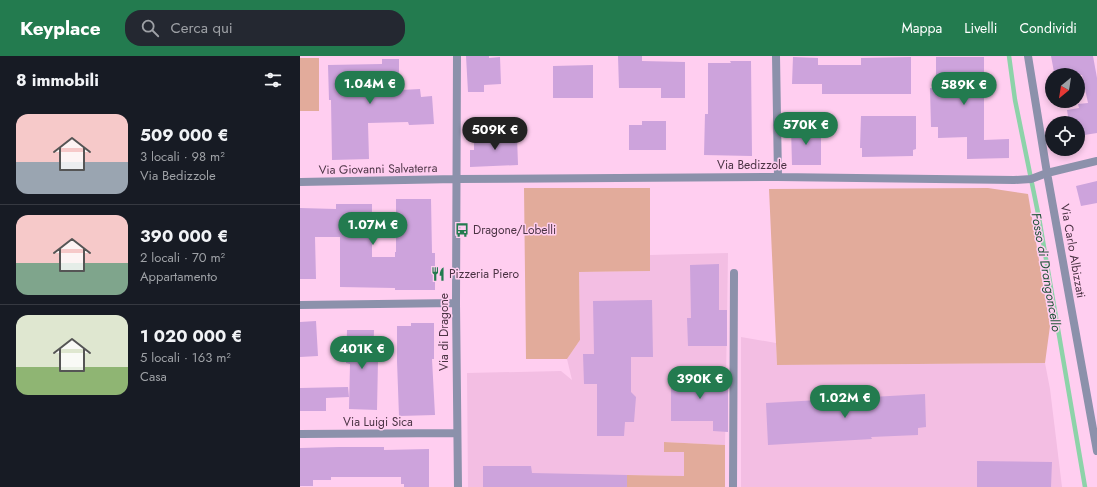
<!DOCTYPE html>
<html lang="it">
<meta charset="utf-8">
<style>
body{margin:0;font-family:Jost,sans-serif;background:#242831;color:#f1f3f6;height:100vh;display:flex;flex-direction:column;font-size:15px;white-space:nowrap}
*{box-sizing:border-box;margin:0}
p{font-size:13px;color:#9ea1a6}
.icon{flex:none;width:22px;height:22px;fill:none;stroke:currentColor;stroke-width:2;stroke-linecap:round;stroke-linejoin:round}
.map{position:relative;flex:1;overflow:hidden}
.panel{display:flex;flex-direction:column;background:#171b24;width:300px}
.panel>*{flex:none}
.needle{width:26px;rotate:210deg}
.tools{position:absolute;left:745px;top:12px;display:grid;gap:8px}
.tools a{display:grid;place-items:center;width:40px;height:40px;border-radius:50%;background:#171b24;box-shadow:0 2px 6px #0003;font-size:20px}
.price{position:absolute;translate:-50% -34px;padding:0 9px;border-radius:14px;background:#237b4f;color:#fff;font-size:13px;line-height:26px;filter:drop-shadow(0 1px 2px #0008)}
.price::after{content:'';position:absolute;left:50%;top:24px;width:12px;height:9px;margin-left:-6px;background:inherit;clip-path:polygon(0 0,100% 0,50% 100%)}
.price.on{background:#222;color:#fff}
ul{padding:0;list-style:none}
li{display:flex;align-items:center;gap:12px;height:100px;padding:0 16px}
li+li{border-top:1px solid #363941}
li span{display:grid;place-items:center;flex:none;width:112px;height:80px;border-radius:12px;color:#555}
li>.icon{margin-inline-start:auto}
span .icon{width:48px;height:48px;fill:#fffc;stroke-width:1}
li b{font-size:17px}
h2{display:flex;justify-content:space-between;align-items:center;height:48px;padding:0 16px;font-size:17px}
header{display:flex;align-items:center;gap:24px;box-sizing:border-box;height:56px;padding:0 20px;background:#237b4f;color:#fff}
header strong{font-size:19px}
nav{display:flex;gap:22px;margin-inline-start:auto;font-size:14px}
.search{width:280px;height:36px;background:#242831;display:flex;align-items:center;gap:10px;box-sizing:border-box;padding:0 14px;border-radius:16px;color:#9ea1a6;font-size:15px}
main{display:flex;flex:1;min-height:0}
.map>svg:first-child{display:block}
.built{fill:#f3bee3}
.green{fill:#e2ab9b}
.lines{fill:none;stroke-linecap:round;stroke-linejoin:round}
.stream{stroke:#8dd3a9;stroke-width:4.5}
.building{fill:#cda3dc}
.minor{stroke:#8c91ab;stroke-width:8}
.labels{text-anchor:middle;stroke-width:3;stroke-linejoin:round;paint-order:stroke}
.street-label{font-size:12px;fill:#4b3344;stroke:#ffcef0}
.poi-label{font-size:12px;fill:#4b3344;stroke:#ffcef0;text-anchor:start}
.water-label{font-size:13px;font-style:italic;fill:#205438;stroke:#ffcef0}
</style>
<header>
<strong>Keyplace</strong>
<div class="search"><svg class="icon" aria-label="search" viewBox="0 0 24 24"><circle cx="10" cy="10" r="6"/><path d="M15 15l6 6"/></svg>Cerca qui</div>
<nav><a>Mappa</a><a>Livelli</a><a>Condividi</a></nav>
</header>
<main>
<section class="panel">
<h2>8 immobili<svg class="icon" aria-label="filters" viewBox="0 0 24 24"><path d="M4 7h16M4 17h16"/><circle cx="9" cy="7" r="2"/><circle cx="15" cy="17" r="2"/></svg></h2>
<ul>
<li><span style="background:linear-gradient(#f6c9c9 60%,#9aa5b1 0)"><svg class="icon" aria-label="home" viewBox="0 0 24 24"><path d="M3 11l9-7 9 7M6 9v11h12V9"/></svg></span><div><b>509 000 €</b><p>3 locali · 98 m²</p><p>Via Bedizzole</p></div></li>
<li><span style="background:linear-gradient(#f6c9c9 60%,#7fa58c 0)"><svg class="icon" aria-label="home" viewBox="0 0 24 24"><path d="M3 11l9-7 9 7M6 9v11h12V9"/></svg></span><div><b>390 000 €</b><p>2 locali · 70 m²</p><p>Appartamento</p></div></li>
<li><span style="background:linear-gradient(#dfe7d0 65%,#8fb573 0)"><svg class="icon" aria-label="home" viewBox="0 0 24 24"><path d="M3 11l9-7 9 7M6 9v11h12V9"/></svg></span><div><b>1 020 000 €</b><p>5 locali · 163 m²</p><p>Casa</p></div></li>
</ul>
</section>
<div class="map">
<svg width="797" height="431" viewBox="0 0 797 431">
<rect width="100%" height="100%" fill="#ffcef0"/>
<path class="built" d="M428,197L425,389L364,386L384,395V420L328,419L327,431H168L167,317L261,315L272,324L267,303L280,284L279,216L350,215V199Z
M441,281L476,287L477,309L745,307L750,333L762,431H441Z"/>
<path class="green" d="M0,2H19V55H0Z
M224,132H350V215L279,216L280,284L267,303H226Z
M688,132L728,138L750,270L745,307L477,309L469,133Z
M364,386L425,389V431H327V419L384,420V396H364Z"/>
<g class="lines">
<path class="stream" d="M709,0L715,44L739,162L785,431"/>
</g>
<path class="building" d="M166,0H189V2L200,1L201,28L184,29V36H168Z
M318,0H342V5L385,6V42H361V32H319Z
M751,0H793L797,22V77L778,80V67H769L767,54L779,52L778,48L788,47L782,19H773L772,13L754,16Z
M493,1L518,2V9H561V2L611,1V38H522V28H492Z
M636,1H684V84L709,83V102L667,103V81L638,82V71H631L630,32H636Z
M82,3H99V27H101V34L120,33L121,41L132,40L134,68L109,69L108,66L68,67L69,103L32,104L31,44H29L28,9L82,8Z
M430,5H451L452,100L404,99L405,58H408V7H431Z
M293,9V42H253V10Z
M561,60H616V93L613,94V100L562,101V92H560Z
M342,65H366V94H329V69H342Z
M491,72H521V109H492Z
M206,77V80H217L218,109L170,111V94H174V86L183,85V80H193V78Z
M797,125V147L781,150L776,130Z
M96,143H131L132,197H135V234H95V232L40,231V181H15L16,223H0V152L36,153V148H72V201H95V196H96Z
M419,208V254H427V290H388L387,262H391L390,209Z
M352,244L353,301H331V336L336,341L334,366H325L324,380H297V328H284L283,298H294L293,245Z
M16,265L18,300L0,301V266Z
M111,267H134V303H132L135,359L99,360L97,305V270H111Z
M47,274H74L73,304H78L77,354L49,353L50,308L46,307Z
M396,314H413V326H428V376L413,375V365H371V321H396Z
M48,331L49,341L26,342V355H0V332Z
M625,338L626,371L618,372V379L571,381L572,383L468,389L466,347Z
M39,391H84V394L129,393V431H104V428H101V421H31V424H13V430H0V392Z
M677,405L752,406L751,431H677Z
M183,410H231L232,417L327,419V431H183Z"/>
<g class="lines">
<path class="minor" d="M157,0L156,247L158,431
M476,0L478,121
M728,0L747,117L797,395
M0,126L156,123L478,121L714,124L731,123L747,117L797,105
M0,249L156,247
M0,378L157,377
M433,431L434,217"/>
</g>
<defs>
<symbol id="bus-bare" viewBox="-9 -9 18 18"><path d="M-5-6H5V4H4V6H2V4H-2V6H-4V4H-5ZM-3.5-4V0h7V-4ZM-3.5 1.2v1.5H-2V1.2ZM2 1.2v1.5H3.5V1.2Z" fill="#237b4f" stroke="#ffcef0" stroke-width="2.5" paint-order="stroke"/></symbol>
<symbol id="restaurant-bare" viewBox="-9 -9 18 18"><path d="M-5-6h1v4h1v-4h1v4h1v-4h1v5L-1.5 .5V6h-2V.5L-5-1ZM5-6V6H3V1.5H1.5Q1.5-4 5-6Z" fill="#237b4f" stroke="#ffcef0" stroke-width="2.5" paint-order="stroke"/></symbol>
</defs>
<g fill-rule="evenodd">
<use href="#bus-bare" x="152" y="164" width="20" height="20"/>
<use href="#restaurant-bare" x="128" y="208" width="20" height="20"/>
</g>
<g class="labels">
<g class="street-label">
<text x="452" y="113">Via Bedizzole</text>
<text transform="translate(78 113) rotate(-1)" y="4">Via Giovanni Salvaterra</text>
<text transform="translate(773 195) rotate(80)" y="4">Via Carlo Albizzati</text>
<text transform="translate(144 276) rotate(-90)" y="4">Via di Dragone</text>
<text x="78" y="370">Via Luigi Sica</text>
</g>
<g class="poi-label">
<text x="173" y="178">Dragone/Lobelli</text>
<text x="149" y="222">Pizzeria Piero</text>
</g>
<g class="water-label">
<text transform="translate(747 216) rotate(80)" y="5">Fosso di Drangoncello</text>
</g>
</g>
</svg>
<div class="tools">
<a><svg class="needle" viewBox="-14 -14 28 28"><path d="M0-13l5 13h-10z" fill="#e53935"/><path d="M0 13l5-13h-10z" fill="#9ea1a6"/></svg></a>
<a><svg class="icon" aria-label="locate" viewBox="0 0 24 24"><circle cx="12" cy="12" r="6"/><path d="M12 2v4M12 18v4M2 12h4M18 12h4"/></svg></a>
</div>
<b class="price" style="left:70px;top:49px">1.04M €</b>
<b class="price" style="left:664px;top:50px">589K €</b>
<b class="price" style="left:506px;top:90px">570K €</b>
<b class="price on" style="left:195px;top:95px">509K €</b>
<b class="price" style="left:73px;top:190px">1.07M €</b>
<b class="price" style="left:62px;top:314px">401K €</b>
<b class="price" style="left:400px;top:344px">390K €</b>
<b class="price" style="left:545px;top:363px">1.02M €</b>
</div>
</main>
